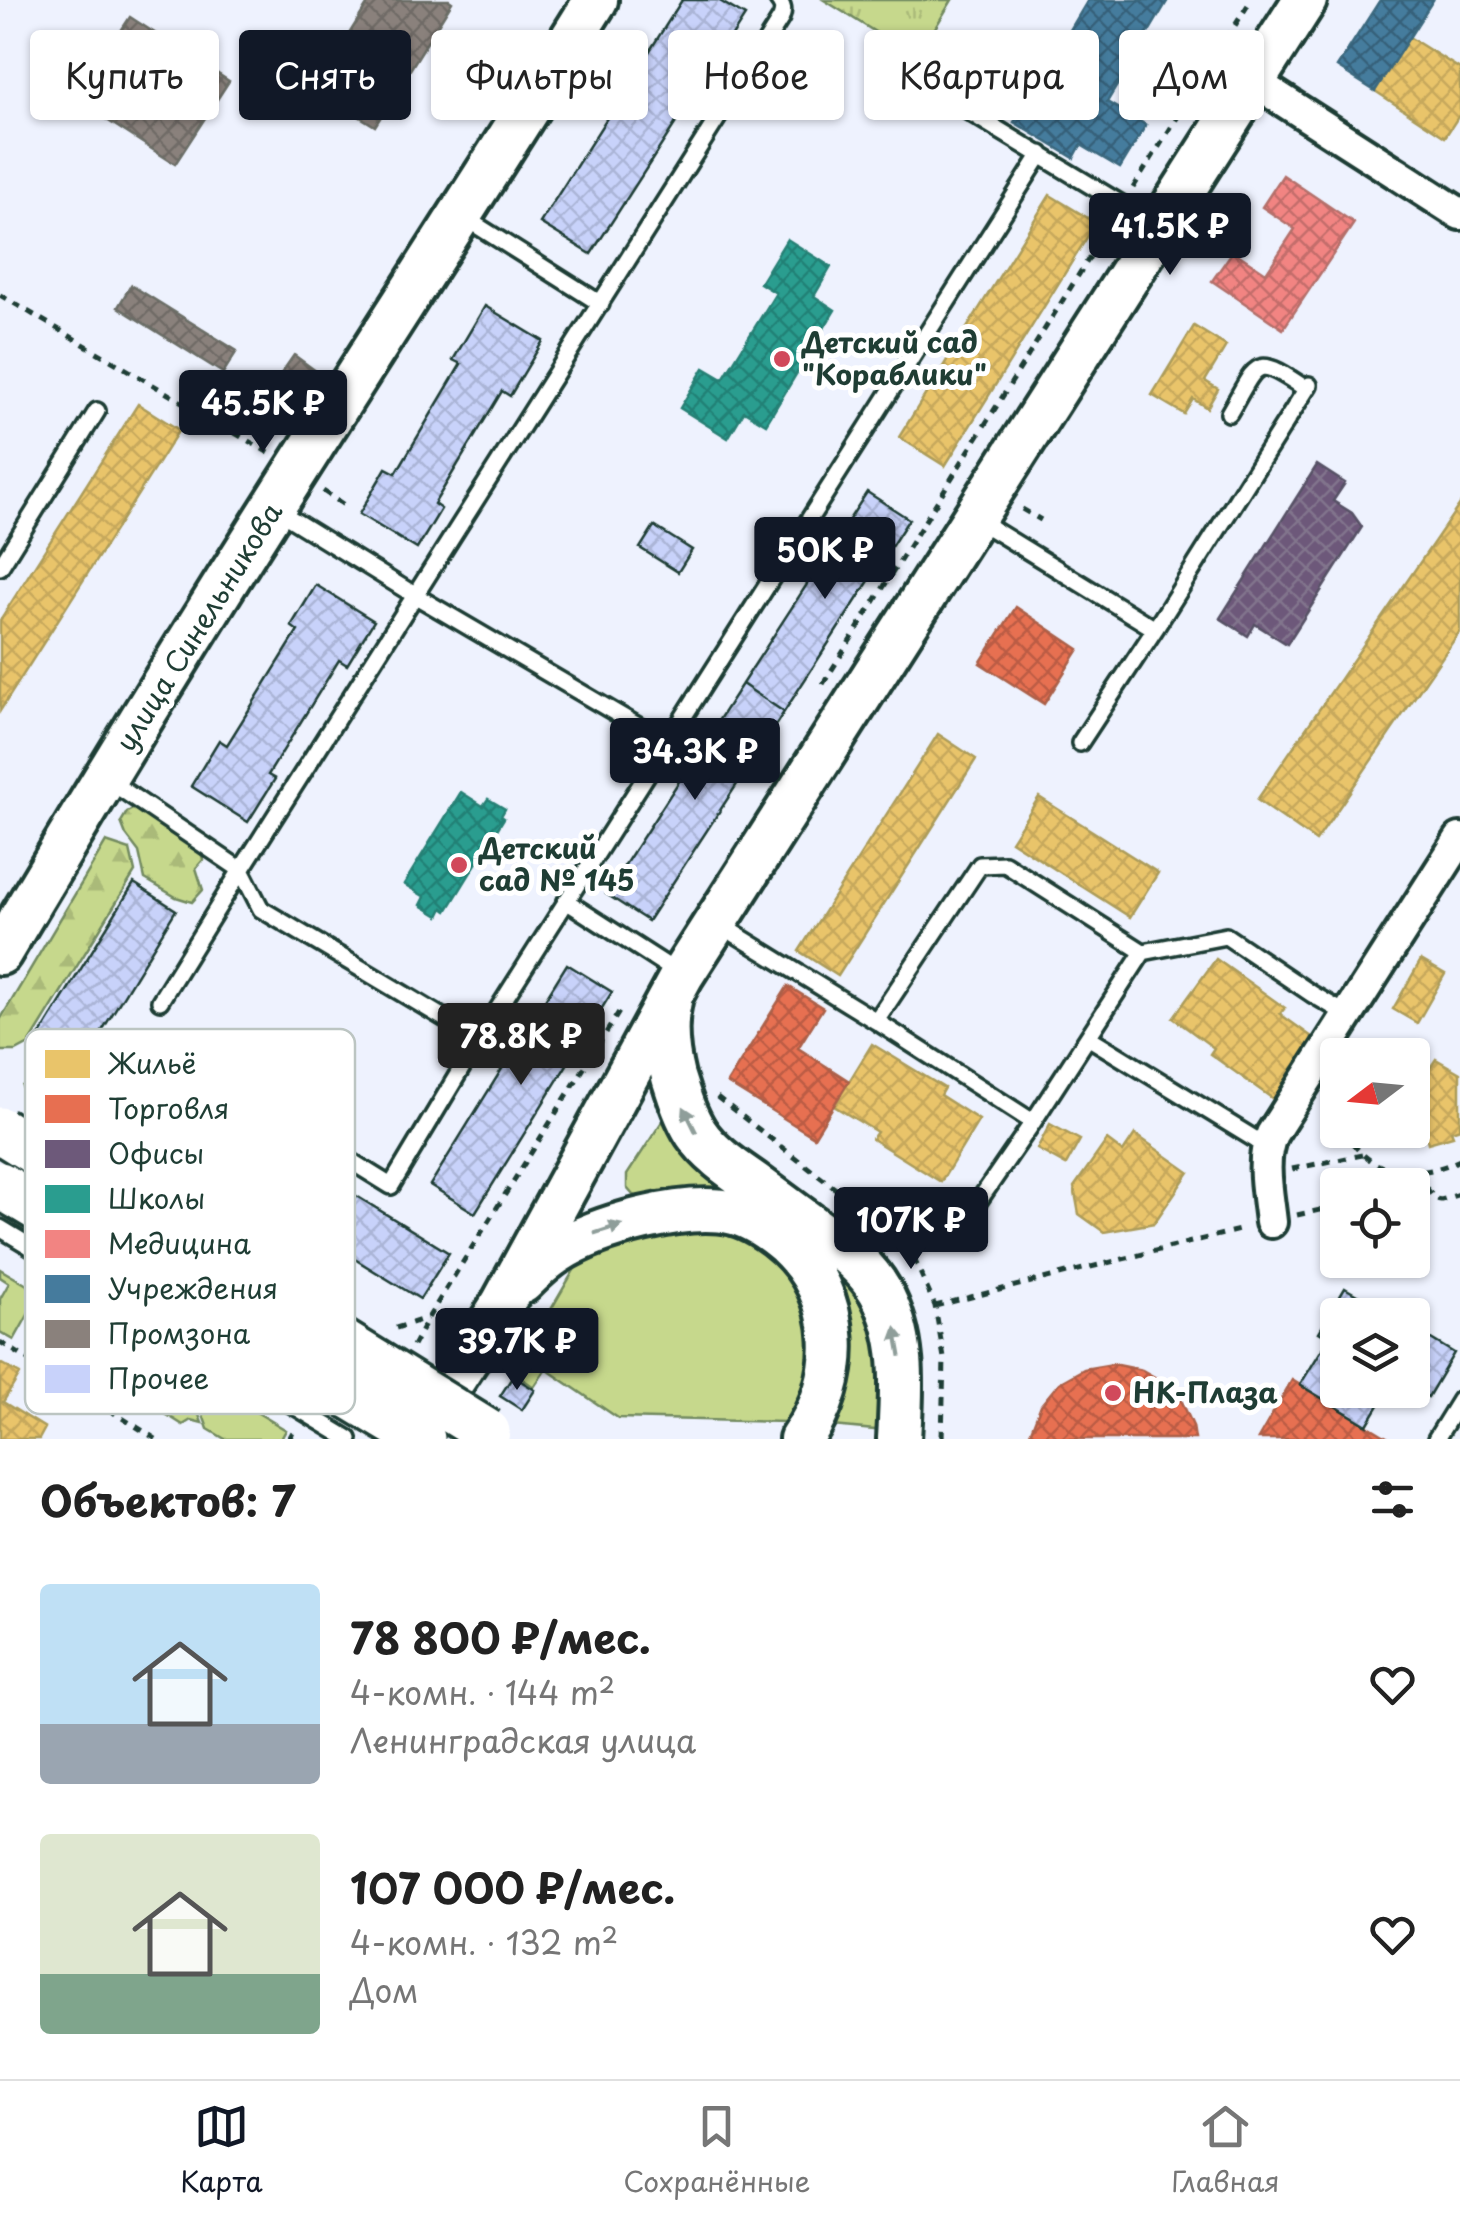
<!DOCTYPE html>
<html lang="ru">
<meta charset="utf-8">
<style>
body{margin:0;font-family:"Playpen Sans",sans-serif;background:#f6f6f6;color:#222;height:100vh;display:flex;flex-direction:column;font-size:38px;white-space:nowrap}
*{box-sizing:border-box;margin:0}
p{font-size:32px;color:#767676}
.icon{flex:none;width:55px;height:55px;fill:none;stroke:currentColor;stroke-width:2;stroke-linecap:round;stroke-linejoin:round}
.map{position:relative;height:1439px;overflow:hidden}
.side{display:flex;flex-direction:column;background:#fff;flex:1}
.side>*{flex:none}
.top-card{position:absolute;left:30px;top:30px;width:1400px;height:90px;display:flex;gap:20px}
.needle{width:65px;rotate:254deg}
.fabs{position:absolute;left:1320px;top:1038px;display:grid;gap:20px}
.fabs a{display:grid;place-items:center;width:110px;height:110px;border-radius:10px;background:#fff;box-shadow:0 2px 8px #0004;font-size:50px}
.price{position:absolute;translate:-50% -85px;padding:0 22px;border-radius:10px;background:#111827;color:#fff;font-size:32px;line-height:65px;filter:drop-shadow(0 2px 5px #0008)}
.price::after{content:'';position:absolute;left:50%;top:60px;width:30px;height:22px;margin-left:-15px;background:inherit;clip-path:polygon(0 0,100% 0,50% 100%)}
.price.active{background:#222;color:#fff}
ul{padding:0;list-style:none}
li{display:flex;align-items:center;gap:30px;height:250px;padding:0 40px}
li span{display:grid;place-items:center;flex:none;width:280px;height:200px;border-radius:10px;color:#555}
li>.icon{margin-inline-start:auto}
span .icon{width:120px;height:120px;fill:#fffc;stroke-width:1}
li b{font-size:42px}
h2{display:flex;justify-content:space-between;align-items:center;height:120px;padding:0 40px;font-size:42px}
.tag{padding:0 35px;border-radius:10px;background:#fff;box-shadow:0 2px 8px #0004;font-size:35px;line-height:90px}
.tag.active{background:#111827;color:#fff}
.tab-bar{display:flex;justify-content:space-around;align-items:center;height:140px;border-top:2px solid #e0e0e0;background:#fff;font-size:28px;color:#767676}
.tab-bar a{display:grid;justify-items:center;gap:5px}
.tab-bar .active{color:#111827}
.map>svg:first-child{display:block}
.grass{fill:#c6d88c;stroke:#728a60;stroke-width:2.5}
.forest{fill:url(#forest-firs);stroke:#728a60;stroke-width:2.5}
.park{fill:url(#park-tufts);stroke:#728a60;stroke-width:2.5}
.homes{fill:url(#homes-cross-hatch);stroke:#ac9c5a;stroke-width:2.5}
.shops{fill:url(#shops-cross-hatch);stroke:#ab6048;stroke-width:2.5}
.offices{fill:url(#offices-cross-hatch);stroke:#565165;stroke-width:2.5}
.schools{fill:url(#schools-cross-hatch);stroke:#278074;stroke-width:2.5}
.health{fill:url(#health-cross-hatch);stroke:#b36f6b;stroke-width:2.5}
.public{fill:url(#public-cross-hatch);stroke:#3a687e;stroke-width:2.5}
.industry{fill:url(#industry-cross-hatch);stroke:#6a6d66;stroke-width:2.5}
.building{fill:url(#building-cross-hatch);stroke:#1f3d34;stroke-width:2.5}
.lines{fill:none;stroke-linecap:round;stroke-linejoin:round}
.service-casing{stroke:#1f3d34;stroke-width:22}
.minor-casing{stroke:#1f3d34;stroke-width:38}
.secondary-casing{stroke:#1f3d34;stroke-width:50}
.path{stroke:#1f3d34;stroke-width:5;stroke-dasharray:8 8;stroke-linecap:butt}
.service{stroke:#fff;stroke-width:15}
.minor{stroke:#fff;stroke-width:30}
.secondary{stroke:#fff;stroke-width:42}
.primary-bridge-casing{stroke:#1f3d34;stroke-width:52;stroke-linecap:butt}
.primary-bridge{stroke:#fff;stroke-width:45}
.oneway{fill:#8f9e9a}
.poi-dot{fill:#d1495b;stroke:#fff;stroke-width:4}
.labels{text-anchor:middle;stroke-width:10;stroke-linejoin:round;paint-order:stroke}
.poi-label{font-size:28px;font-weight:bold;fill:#1f3d34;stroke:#fff;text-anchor:start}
.street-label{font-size:28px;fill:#1f3d34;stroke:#fff}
.key{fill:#fff;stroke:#bcc5c2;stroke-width:2.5}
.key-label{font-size:28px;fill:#1f3d34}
</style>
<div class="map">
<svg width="1460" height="1439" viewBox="0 0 1460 1439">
<defs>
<pattern id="forest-firs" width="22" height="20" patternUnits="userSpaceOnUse" patternTransform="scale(2.5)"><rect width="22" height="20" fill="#c6d88c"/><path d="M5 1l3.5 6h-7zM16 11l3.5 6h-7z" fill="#aaba79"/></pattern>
<pattern id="park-tufts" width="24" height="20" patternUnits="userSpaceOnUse" patternTransform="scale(2.5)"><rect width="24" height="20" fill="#c6d88c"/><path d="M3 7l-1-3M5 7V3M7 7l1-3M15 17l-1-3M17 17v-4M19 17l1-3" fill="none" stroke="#aaba79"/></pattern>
<pattern id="homes-cross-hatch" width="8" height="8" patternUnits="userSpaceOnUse" patternTransform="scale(2.5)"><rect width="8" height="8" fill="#e9c46a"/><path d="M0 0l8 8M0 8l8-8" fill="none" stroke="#c7a95c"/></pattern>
<pattern id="shops-cross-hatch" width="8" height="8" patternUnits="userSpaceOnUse" patternTransform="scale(2.5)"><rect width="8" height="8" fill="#e76f51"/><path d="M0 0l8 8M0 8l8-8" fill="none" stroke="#bb5c44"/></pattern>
<pattern id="offices-cross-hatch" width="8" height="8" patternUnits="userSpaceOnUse" patternTransform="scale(2.5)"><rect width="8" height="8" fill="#6d597a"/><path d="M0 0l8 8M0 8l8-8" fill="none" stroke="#81748c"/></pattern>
<pattern id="schools-cross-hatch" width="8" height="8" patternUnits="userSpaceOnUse" patternTransform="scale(2.5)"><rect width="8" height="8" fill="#2a9d8f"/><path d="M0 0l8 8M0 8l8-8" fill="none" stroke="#238176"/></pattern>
<pattern id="health-cross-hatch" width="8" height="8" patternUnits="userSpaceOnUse" patternTransform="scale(2.5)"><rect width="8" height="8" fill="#f28482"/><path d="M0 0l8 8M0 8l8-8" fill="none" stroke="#c36d6b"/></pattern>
<pattern id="public-cross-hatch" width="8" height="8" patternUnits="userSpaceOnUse" patternTransform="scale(2.5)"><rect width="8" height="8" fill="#457b9d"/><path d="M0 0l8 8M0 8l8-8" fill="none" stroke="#36617a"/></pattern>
<pattern id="industry-cross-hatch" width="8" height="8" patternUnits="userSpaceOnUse" patternTransform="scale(2.5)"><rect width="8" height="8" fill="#8a817c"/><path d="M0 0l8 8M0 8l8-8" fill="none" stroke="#706b66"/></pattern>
<pattern id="building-cross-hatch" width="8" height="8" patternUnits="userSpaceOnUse" patternTransform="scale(2.5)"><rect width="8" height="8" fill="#c8d2fa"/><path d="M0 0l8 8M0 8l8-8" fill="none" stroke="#abb5d7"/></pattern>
</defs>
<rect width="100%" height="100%" fill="#eef2fe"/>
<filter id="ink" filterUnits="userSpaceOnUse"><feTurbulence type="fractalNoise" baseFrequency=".01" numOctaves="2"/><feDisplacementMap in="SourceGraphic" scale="20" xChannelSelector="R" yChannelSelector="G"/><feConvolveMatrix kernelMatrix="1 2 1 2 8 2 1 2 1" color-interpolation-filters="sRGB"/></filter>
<g filter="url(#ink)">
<path class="grass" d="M668,1119L753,1204L652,1200L633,1195L627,1188V1175L661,1123Z
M719,1225L780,1259L812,1317L809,1386L788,1422L618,1418L546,1369L534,1387L514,1373L584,1253L599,1245Z
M814,1256L860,1294L880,1335L886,1431L833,1426Z
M0,1269L49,1298V1305L37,1299L14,1340L0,1332V1299L9,1283L0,1277Z
M181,1366L202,1423L191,1420L183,1425L140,1398L151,1377Z
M187,1370L286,1430L281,1439H225L208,1429Z"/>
<path class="forest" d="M137,807L201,850L203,860L196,868L203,890L192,902L176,897L145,879L139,852L126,835L121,822L127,812Z
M106,842L130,850L135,872L29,1044L16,1051H0V1020Z
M98,1059L117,1074L118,1089L105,1110L113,1121L298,1229L305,1254L291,1267L275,1269L36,1131L22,1086L52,1074L76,1083Z"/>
<path class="park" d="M824,0H952L917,58Z"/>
<path class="homes" d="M1409,37L1460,69V114L1445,137L1375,91Z
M1050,195L1096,223L945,466L899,437Z
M1194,326L1226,346L1205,381L1218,389L1207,408L1193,399L1184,414L1152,395Z
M138,404L179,430L0,711V620Z
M1460,504V631L1316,841L1257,800Z
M938,734L976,759L838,976L799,951Z
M1039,797L1158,873L1130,917L1011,841Z
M1216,959L1285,1008L1280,1014L1319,1042L1276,1101L1210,1054L1214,1048L1173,1018Z
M1421,960L1445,974L1417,1023L1393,1009Z
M872,1044L944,1088L940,1095L979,1120L941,1182L872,1139L877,1132L834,1106Z
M1436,1059L1460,1073V1128L1451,1131L1453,1136L1428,1143L1426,1135L1409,1140L1407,1131L1394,1135L1385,1130H1412V1068L1424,1077Z
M1050,1124L1080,1140L1066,1165L1037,1149Z
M1135,1134L1189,1172L1154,1223L1104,1232L1079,1214L1074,1187L1107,1140L1123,1152Z
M0,1363L20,1374L3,1402L45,1428L39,1439H0Z"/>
<path class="shops" d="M1016,607L1079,649L1044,704L980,663Z
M788,986L823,1008L798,1048L849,1081L814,1137L727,1083Z
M1113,1364L1142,1370L1165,1383L1182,1402L1193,1426L1195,1439H1030V1433L1041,1405L1059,1383L1084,1369Z
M1292,1380L1390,1439H1258Z"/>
<path class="offices" d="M1317,465L1345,483L1333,501L1352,513L1362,527L1287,644L1255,624L1248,636L1220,618Z"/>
<path class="schools" d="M787,239L831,267L814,296L835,310L766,424L744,411L728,438L680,408L704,368L723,379L776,293L760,283Z
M461,792L483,806L488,799L505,809L501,816L504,818L447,911L443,908L439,916L421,905L425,897L404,884Z"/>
<path class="health" d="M1283,175L1354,223L1283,329L1212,281L1233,251L1266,273L1295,229L1262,207Z"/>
<path class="public" d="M1088,0H1168L1107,102L1146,125L1120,168L1081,145L1074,158L1014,122L1022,110L984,87L1010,44L1048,67Z
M1380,0H1433L1375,91L1337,67Z"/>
<path class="industry" d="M370,0H449L452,2L375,126L315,89Z
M130,17L229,81L175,164L76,100Z
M131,285L237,351L223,373L118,307Z
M294,355L320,374L293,412L267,394Z"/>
<path class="building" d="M682,0H718L745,16L591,254L540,223Z
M485,306L543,341L510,396L502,391L434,504L441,509L417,549L359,514L386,468L396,473L461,364L453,360Z
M867,492L909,519L784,712L742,684Z
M654,526L692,550L678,572L640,548Z
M316,585L374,621L347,665L339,660L268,775L275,779L248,822L191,786L219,740L227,745L298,631L291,626Z
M742,684L784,712L648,921L606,894Z
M134,883L176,910L75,1075L32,1048Z
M567,964L612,992L475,1213L430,1185Z
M142,1064L449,1253L420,1299L113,1111Z
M1345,1288L1391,1315H1338V1390H1388L1367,1425L1300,1385L1329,1338L1319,1332Z
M1412,1321L1423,1328L1421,1333L1454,1353L1428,1397L1412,1388Z
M513,1376L535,1390L522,1410L500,1396Z"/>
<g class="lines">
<defs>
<path id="service" d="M969,46L949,82L956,104L1156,225
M462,216L601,304
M1229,413C1259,362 1253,353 1306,389
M275,509L416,596L667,743
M976,519L1155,629L1080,743
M0,567L97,411
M1155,629L1309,385
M108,780L241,870L160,1001
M566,901L681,975
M719,924L876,1021L980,865L1005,864L1143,952L1226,936L1312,994L1348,1015
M876,1021L1033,1122L1143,952
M1088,1037L1266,1146
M479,1039L261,909L241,870L781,18C784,10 783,6 778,0
M180,1055L391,1186L479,1039L1041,154
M0,1228L349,1439
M956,1234L1033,1122
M1436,1439L1460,1400"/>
<path id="minor" d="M1253,81L1460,214
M1271,1222C1268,1193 1260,1160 1272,1134L1460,839"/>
<path id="secondary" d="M0,953C89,803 180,654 274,506C381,337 490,170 596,0
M670,1001C664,1025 667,1053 673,1077C679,1096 685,1116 696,1133C710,1154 733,1169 753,1183C777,1201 802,1219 826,1237C847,1253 867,1268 880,1291C906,1337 902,1388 899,1439
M522,1282C533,1271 544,1260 557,1252C598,1226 686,1202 734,1213C753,1218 772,1231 787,1244C843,1296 845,1379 801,1439
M421,1430L502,1305L682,975L1305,0"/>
</defs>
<use href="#service" class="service-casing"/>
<use href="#minor" class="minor-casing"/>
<use href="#secondary" class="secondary-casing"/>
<path class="path" d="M1133,188L1251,0
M0,295L269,453
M323,491L344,505
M1022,509L1041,520
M823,684L1111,223
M717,1097L908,1245L935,1306L944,1358L942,1439
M1337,1106L1338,1113
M1344,1130C1371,1178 1414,1181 1460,1160
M1292,1169L1362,1155
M1412,1187L1424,1185L1435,1199L1441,1200L1460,1194
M1297,1215L1338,1206
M935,1306L1243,1229
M396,1328L427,1318
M0,1342L156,1439
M413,1346L428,1318L619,1012
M289,1439L295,1428"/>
<use href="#service" class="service"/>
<use href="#minor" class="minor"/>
<use href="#secondary" class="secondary"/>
<defs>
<path id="primary-bridge" d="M0,1130L487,1432
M0,1185L422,1439"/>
</defs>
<use href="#primary-bridge" class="primary-bridge-casing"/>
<use href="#primary-bridge" class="primary-bridge"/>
</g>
<defs><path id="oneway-solid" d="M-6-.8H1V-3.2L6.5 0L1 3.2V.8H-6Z" transform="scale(2.5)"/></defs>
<g class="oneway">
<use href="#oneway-solid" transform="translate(690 1120) rotate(-116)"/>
<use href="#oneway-solid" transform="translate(608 1229) rotate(-18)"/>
<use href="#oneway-solid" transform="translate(898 1342) rotate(-100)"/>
</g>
</g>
<g class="poi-dot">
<circle cx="782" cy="359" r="10"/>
<circle cx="459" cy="865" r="10"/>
<circle cx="1113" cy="1393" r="10"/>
</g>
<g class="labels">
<g class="poi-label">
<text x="802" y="353">Детский сад<tspan x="802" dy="32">"Кораблики"</tspan></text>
<text x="479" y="859">Детский<tspan x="479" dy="32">сад № 145</tspan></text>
<text x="1133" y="1403">НК-Плаза</text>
</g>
<g class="street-label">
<text transform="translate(199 627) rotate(-58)" y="10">улица Синельникова</text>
</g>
</g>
<rect x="25" y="1029" width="330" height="385" rx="15" class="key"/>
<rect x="45" y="1050" width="45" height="28" fill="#e9c46a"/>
<rect x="45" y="1095" width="45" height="28" fill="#e76f51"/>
<rect x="45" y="1140" width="45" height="28" fill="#6d597a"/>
<rect x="45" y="1185" width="45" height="28" fill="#2a9d8f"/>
<rect x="45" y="1230" width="45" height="28" fill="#f28482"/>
<rect x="45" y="1275" width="45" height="28" fill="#457b9d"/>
<rect x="45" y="1320" width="45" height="28" fill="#8a817c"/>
<rect x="45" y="1365" width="45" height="28" fill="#c8d2fa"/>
<g class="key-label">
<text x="108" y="1074">Жильё</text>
<text x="108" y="1119">Торговля</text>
<text x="108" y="1164">Офисы</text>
<text x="108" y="1209">Школы</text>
<text x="108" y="1254">Медицина</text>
<text x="108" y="1299">Учреждения</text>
<text x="108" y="1344">Промзона</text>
<text x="108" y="1389">Прочее</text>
</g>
</svg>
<div class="fabs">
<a><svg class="needle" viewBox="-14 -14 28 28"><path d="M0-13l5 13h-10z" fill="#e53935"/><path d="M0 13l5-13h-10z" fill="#767676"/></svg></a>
<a><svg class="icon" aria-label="locate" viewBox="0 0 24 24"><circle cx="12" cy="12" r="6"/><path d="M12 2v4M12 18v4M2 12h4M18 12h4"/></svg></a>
<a><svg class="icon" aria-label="layers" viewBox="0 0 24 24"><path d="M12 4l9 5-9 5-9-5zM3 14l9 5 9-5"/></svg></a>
</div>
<b class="price" style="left:1170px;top:278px">41.5K ₽</b>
<b class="price" style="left:263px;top:455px">45.5K ₽</b>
<b class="price" style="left:825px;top:602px">50K ₽</b>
<b class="price" style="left:695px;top:803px">34.3K ₽</b>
<b class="price active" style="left:521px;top:1088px">78.8K ₽</b>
<b class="price" style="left:911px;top:1272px">107K ₽</b>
<b class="price" style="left:517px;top:1393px">39.7K ₽</b>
<div class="top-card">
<a class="tag">Купить</a>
<a class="tag active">Снять</a>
<a class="tag">Фильтры</a>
<a class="tag">Новое</a>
<a class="tag">Квартира</a>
<a class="tag">Дом</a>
</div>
</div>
<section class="side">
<h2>Объектов: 7<svg class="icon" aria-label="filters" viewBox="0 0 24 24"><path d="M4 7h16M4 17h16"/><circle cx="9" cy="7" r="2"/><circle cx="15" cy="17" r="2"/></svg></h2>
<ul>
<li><span style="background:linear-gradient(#bfe0f5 70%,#9aa5b1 0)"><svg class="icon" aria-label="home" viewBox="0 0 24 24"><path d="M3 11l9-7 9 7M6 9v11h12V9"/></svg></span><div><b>78 800 ₽/мес.</b><p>4-комн. · 144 m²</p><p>Ленинградская улица</p></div><svg class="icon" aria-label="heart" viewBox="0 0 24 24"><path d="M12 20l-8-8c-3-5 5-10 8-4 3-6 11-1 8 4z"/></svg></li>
<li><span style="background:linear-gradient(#dfe7d0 70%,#7fa58c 0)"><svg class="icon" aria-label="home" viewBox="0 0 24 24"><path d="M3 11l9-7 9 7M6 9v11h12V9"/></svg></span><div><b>107 000 ₽/мес.</b><p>4-комн. · 132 m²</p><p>Дом</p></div><svg class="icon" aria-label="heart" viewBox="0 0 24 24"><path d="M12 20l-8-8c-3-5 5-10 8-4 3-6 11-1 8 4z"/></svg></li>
</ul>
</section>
<nav class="tab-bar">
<a class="active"><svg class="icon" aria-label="map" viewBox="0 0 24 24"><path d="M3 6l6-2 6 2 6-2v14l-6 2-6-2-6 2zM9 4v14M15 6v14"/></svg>Карта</a>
<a><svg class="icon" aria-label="saved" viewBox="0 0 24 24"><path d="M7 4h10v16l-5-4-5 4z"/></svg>Сохранённые</a>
<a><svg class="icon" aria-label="home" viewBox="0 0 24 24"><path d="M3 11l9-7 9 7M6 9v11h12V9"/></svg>Главная</a>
</nav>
